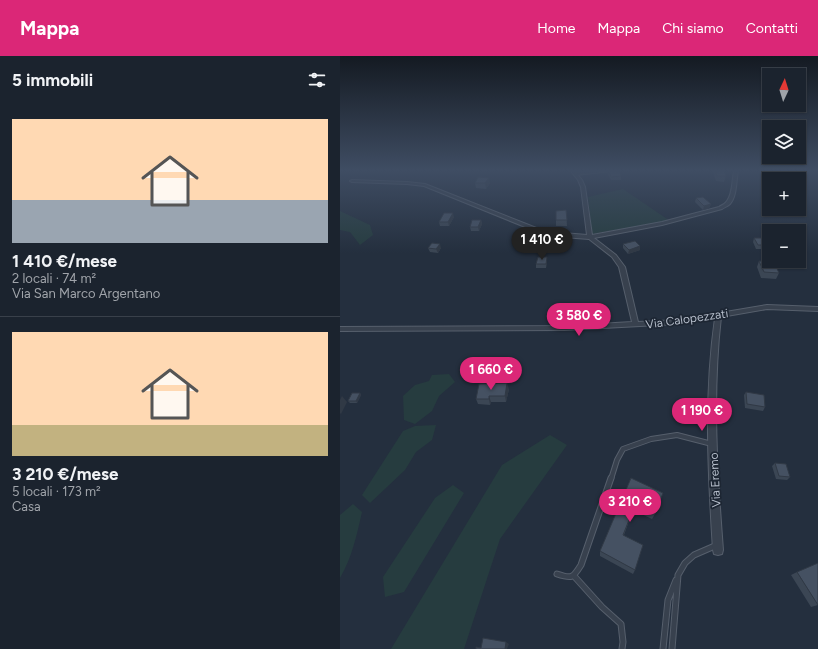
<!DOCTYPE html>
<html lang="it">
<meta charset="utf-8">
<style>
body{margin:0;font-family:Figtree,sans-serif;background:#282f3a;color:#f1f3f6;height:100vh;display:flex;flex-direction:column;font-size:15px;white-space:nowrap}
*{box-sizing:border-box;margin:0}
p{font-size:13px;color:#a0a4aa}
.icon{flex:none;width:22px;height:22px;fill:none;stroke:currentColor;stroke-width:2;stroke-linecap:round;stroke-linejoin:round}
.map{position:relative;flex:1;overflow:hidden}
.side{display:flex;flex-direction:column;background:#1b232e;width:340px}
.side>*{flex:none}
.needle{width:26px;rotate:4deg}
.controls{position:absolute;left:422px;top:12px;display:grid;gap:8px}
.controls a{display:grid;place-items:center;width:44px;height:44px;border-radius:0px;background:#1b232e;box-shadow:0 1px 3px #0004,0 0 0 1px #39404a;font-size:20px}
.price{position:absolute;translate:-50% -34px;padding:0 9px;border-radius:14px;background:#db2777;color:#fff;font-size:13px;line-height:26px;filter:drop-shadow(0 1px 2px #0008)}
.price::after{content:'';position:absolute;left:50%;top:24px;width:12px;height:9px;margin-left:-6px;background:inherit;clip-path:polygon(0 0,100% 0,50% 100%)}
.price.on{background:#222;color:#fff}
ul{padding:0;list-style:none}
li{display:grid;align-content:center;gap:8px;height:212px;padding:0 12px}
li+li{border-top:1px solid #39404a}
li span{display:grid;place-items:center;height:124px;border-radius:0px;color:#555}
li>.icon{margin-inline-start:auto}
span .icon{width:72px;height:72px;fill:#fffc;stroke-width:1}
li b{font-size:17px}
h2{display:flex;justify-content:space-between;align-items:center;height:48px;padding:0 12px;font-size:17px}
header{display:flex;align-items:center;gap:24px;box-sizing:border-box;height:56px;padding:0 20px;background:#db2777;color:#fff}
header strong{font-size:19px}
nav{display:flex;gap:22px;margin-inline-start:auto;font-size:14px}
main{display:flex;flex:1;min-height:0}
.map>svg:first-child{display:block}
.green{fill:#263c3f}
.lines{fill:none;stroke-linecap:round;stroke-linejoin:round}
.lane-far2-casing{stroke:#565f6c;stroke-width:4}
.lane-far1-casing{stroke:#565f6c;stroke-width:6}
.lane-casing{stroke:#565f6c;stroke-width:7}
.street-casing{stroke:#565f6c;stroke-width:2}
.lane-far2{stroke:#38414e;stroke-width:2.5}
.lane-far1{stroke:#38414e;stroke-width:4}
.lane{stroke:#38414e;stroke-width:5}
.street{fill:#38414e;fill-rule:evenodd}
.wall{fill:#3b4654}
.shaded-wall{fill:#303945}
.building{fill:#455162;stroke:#303945}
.labels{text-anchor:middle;stroke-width:3.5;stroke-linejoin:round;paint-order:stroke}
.street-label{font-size:12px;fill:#b4bcc9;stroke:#1d2633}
</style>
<header>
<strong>Mappa</strong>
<nav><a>Home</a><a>Mappa</a><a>Chi siamo</a><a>Contatti</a></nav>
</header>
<main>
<section class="side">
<h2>5 immobili<svg class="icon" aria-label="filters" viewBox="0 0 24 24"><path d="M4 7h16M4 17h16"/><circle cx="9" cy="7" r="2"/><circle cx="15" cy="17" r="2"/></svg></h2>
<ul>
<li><span style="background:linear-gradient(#ffd9b3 65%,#9aa5b1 0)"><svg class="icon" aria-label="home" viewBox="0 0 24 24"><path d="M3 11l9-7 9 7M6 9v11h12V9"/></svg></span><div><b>1 410 €/mese</b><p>2 locali · 74 m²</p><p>Via San Marco Argentano</p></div></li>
<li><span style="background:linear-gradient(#ffd9b3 75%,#c2b280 0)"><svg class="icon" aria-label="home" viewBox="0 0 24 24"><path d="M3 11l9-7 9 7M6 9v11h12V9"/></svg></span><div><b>3 210 €/mese</b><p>5 locali · 173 m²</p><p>Casa</p></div></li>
</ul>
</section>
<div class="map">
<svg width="478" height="593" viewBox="0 0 478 593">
<rect width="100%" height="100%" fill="#242f3e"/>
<path class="green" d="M283,133L330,165L252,178L248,141Z
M0,155L30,169L33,179L20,189L10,176L0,174Z
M109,318L115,326L99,340L92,355L75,368L64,364L63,340L75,329L89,325L92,319Z
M96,369L92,384L76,396L65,414L30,447L22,439L63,375L75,370Z
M210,379L227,389L160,483L124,593H51L162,409Z
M113,429L124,437L64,536L45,541L43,521L95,442Z
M13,448L22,456C17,478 12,502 0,522V459Z"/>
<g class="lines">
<defs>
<path id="lane-far2" d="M235,118L271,114"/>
<path id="lane-far1" d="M271,423L277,404L283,393L311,383L337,379L372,388"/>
<path id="lane" d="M217,518C232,523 233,522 241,509L271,422
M234,520L262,551L281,568L283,586L282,593
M323,593L328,544L336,524
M332,593L338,519L345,507L354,499L377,489"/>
<path id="street" d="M230,114H234L242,124L245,131L252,179L322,166L379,151C382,149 385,148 387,145C393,137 392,124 394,115H398C396,125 397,140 390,148C388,150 385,151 382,153L322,169L254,182L276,199L285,211L298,266L338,264L427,249L478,251V255L427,253L381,261C372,339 377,416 383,494L382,498L378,499L374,498L373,494C368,416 364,339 375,262L338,268L225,274L0,275V271L225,270L292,266L279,211L272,201L249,183L223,181L195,175L84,130L67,128L12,126L10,125L12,124L67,126L85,128L199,173L223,177L247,179L241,131L238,124Z"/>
</defs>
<use href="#lane-far2" class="lane-far2-casing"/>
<use href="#lane-far1" class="lane-far1-casing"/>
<use href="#lane" class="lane-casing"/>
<use href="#street" class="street-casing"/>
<use href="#lane-far2" class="lane-far2"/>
<use href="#lane-far1" class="lane-far1"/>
<use href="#lane" class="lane"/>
<use href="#street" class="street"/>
</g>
<path class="wall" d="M268,114L281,120V124H271L268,118Z
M373,114H384L386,120L384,126L376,125L373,116Z
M135,127H150L146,133L136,132Z
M356,142L371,148L369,152L363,154L355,146Z
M226,154L227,170H216V155Z
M114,161L109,170H100L99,166Z
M141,164L142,168L139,175H131L130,171Z
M414,182L428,189L427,193H416L413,186Z
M283,188L300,194L288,198L283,192Z
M88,192H101L98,197L90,196Z
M207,201V205L206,212H196V208Z
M419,205L439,217L436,223L421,222L417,211Z
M169,333L166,346H151L150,349L138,348L136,343Z
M406,336L425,351L423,355L405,352L404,339Z
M20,337L21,339L17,347H10L8,345Z
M435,407L450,421L447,424L436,423L432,410Z
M291,422L315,458L312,463L293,454L284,479L295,514L293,518L260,500V495Z
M457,516L478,549L471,551L451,519Z"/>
<path class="shaded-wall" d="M149,122L150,127L146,133L145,127Z
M371,148L369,152L363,154L364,150Z
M113,157L114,161L109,170L108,166Z
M141,164L142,168L139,175L138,171Z
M100,188L101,192L98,197L96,193Z
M300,190V194L288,198L289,194Z
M207,201V205L206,212V208Z
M167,327L169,333L166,346L165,340Z
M20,337L21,339L17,347L16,345Z
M2,340L7,346L1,358L0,357V344Z
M149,340L151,346L150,349L149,343Z
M166,586L169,588L167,593H165Z"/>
<path class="building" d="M268,114H279L281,120L271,121Z
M375,114H384L386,120H377Z
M138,121L149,122L145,127H135Z
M363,141L371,148L364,150L356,142Z
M226,154L227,164H216V155Z
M104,157H113L108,166H99Z
M132,164H141L138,171H130Z
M414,182H425L428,189H418Z
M295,185L300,190L289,194L283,188Z
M92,187L100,188L96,193L88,192Z
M198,201H207L206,208H196Z
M419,205L434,206L439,217L424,216Z
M167,327L165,340H149V343H136L139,328Z
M406,336L424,339L425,351L407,348Z
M12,337H20L16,345H8Z
M435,407L446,408L450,421L439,420Z
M291,422L323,437L315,458L295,449L283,479L303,489L295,514L260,495Z
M478,507V549L457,516Z
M143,582L166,586L165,593H136V591L141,592Z"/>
<linearGradient id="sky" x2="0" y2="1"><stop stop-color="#141a22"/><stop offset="0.58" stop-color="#3f4d63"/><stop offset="1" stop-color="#3f4d63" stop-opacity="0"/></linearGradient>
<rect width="478" height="197" fill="url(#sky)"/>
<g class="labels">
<g class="street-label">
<text transform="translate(347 263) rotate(-8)" y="4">Via Calopezzati</text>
<text transform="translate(375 424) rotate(-93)" y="4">Via Eremo</text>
</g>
</g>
</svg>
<div class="controls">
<a><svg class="needle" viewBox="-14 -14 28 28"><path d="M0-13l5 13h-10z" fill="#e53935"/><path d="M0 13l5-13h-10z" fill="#a0a4aa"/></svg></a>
<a><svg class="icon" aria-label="layers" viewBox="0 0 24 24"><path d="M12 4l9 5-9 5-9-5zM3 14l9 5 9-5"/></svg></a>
<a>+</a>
<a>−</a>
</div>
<b class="price on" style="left:202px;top:205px">1 410 €</b>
<b class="price" style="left:239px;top:281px">3 580 €</b>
<b class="price" style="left:151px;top:335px">1 660 €</b>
<b class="price" style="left:362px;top:376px">1 190 €</b>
<b class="price" style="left:290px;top:467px">3 210 €</b>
</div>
</main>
